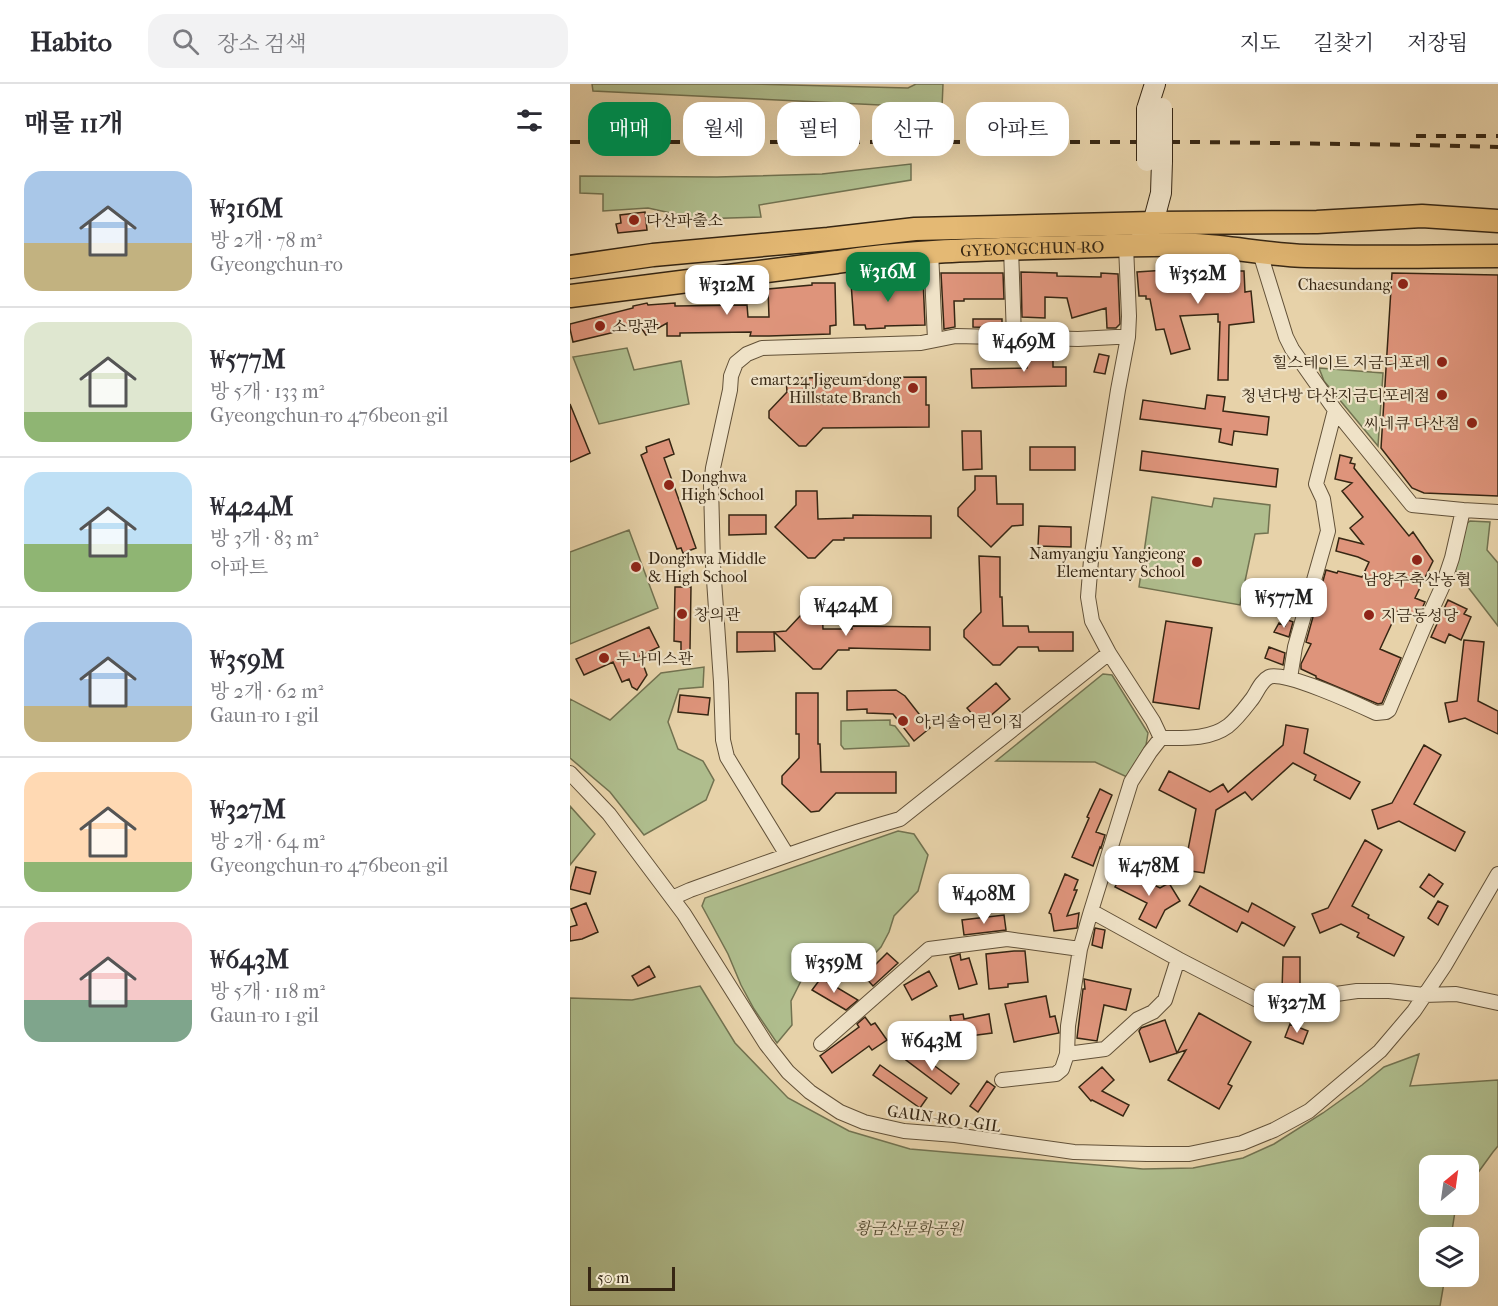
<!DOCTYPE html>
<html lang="ko">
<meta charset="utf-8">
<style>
body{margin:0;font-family:"IM FELL French Canon","Noto Serif KR",serif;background:#f2f2f3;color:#2b2b33;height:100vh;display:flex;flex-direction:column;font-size:22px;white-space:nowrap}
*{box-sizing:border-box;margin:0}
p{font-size:20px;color:#7c7c81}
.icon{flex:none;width:33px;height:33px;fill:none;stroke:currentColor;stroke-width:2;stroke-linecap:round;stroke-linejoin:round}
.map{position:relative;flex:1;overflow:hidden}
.sheet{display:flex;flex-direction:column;background:#fff;width:570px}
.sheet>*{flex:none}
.hud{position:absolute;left:18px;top:18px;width:570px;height:54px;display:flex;gap:12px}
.needle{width:39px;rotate:29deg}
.controls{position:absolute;left:849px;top:1071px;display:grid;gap:12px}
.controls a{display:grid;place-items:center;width:60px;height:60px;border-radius:12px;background:#fff;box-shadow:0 6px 24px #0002;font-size:30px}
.scale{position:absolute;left:18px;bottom:15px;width:87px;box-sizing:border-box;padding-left:6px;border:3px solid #362613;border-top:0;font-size:16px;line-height:21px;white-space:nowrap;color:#362613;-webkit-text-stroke:4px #efe2c7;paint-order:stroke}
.price{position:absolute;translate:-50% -51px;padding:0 14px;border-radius:12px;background:#fff;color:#222;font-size:20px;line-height:39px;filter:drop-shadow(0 2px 3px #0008)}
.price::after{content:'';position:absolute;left:50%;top:36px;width:18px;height:14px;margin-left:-9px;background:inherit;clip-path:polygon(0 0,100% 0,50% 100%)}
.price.current{background:#0b8043;color:#fff}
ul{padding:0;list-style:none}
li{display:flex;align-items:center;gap:18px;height:150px;padding:0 24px}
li+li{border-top:2px solid #e1e1e2}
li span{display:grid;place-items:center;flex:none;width:168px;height:120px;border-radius:18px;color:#555}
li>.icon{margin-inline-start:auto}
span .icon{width:72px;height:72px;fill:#fffc;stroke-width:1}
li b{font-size:26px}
h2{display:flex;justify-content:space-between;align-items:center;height:72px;padding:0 24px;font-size:26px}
.chip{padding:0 21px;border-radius:18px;background:#fff;box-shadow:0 6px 24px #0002;font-size:21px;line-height:54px}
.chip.current{background:#0b8043;color:#fff}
header{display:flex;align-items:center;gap:36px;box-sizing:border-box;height:84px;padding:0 30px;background:#fff;border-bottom:2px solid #e1e1e2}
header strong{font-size:28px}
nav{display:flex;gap:33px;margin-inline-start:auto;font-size:21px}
.search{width:420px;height:54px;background:#f2f2f3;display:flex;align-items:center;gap:15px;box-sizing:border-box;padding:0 21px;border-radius:18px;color:#7c7c81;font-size:22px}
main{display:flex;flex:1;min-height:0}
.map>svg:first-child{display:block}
.green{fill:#afbd8d;stroke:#727250;stroke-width:1.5}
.building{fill:#de947b;stroke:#362613;stroke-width:1.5}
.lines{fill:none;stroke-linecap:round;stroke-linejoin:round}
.street-casing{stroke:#625138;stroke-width:16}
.secondary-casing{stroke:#362613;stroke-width:22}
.primary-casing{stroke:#362613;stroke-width:25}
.street{stroke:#efe2c7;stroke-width:14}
.secondary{stroke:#efe2c7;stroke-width:20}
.primary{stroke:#e4b974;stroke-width:22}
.rail{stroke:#362613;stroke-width:4;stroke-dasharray:10 10;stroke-linecap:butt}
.secondary-bridge-casing{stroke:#362613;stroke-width:22;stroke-linecap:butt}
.secondary-bridge{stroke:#efe2c7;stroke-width:20}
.poi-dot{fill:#8f2418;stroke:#efe2c7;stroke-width:2}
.labels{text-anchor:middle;stroke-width:4.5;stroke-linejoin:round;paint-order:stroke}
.poi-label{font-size:16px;fill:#362613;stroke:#efe2c7;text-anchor:start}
.street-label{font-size:16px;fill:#362613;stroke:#efe2c7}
.park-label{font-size:16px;font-style:italic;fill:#544c32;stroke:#efe2c7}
</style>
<header>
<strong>Habito</strong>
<div class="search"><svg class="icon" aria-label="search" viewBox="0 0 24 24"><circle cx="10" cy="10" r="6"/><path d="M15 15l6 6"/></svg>장소 검색</div>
<nav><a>지도</a><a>길찾기</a><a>저장됨</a></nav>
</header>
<main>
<section class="sheet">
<h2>매물 11개<svg class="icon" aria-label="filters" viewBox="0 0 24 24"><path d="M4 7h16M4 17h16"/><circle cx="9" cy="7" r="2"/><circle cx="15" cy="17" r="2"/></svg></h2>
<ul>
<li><span style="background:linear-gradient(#a9c7e8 60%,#c2b280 0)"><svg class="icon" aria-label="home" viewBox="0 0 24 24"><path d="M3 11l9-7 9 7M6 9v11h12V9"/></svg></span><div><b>₩316M</b><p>방 2개 · 78 m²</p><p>Gyeongchun-ro</p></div></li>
<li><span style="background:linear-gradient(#dfe7d0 75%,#8fb573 0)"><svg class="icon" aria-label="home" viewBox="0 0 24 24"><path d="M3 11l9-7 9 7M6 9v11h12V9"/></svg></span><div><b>₩577M</b><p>방 5개 · 133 m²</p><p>Gyeongchun-ro 476beon-gil</p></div></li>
<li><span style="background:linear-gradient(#bfe0f5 60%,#8fb573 0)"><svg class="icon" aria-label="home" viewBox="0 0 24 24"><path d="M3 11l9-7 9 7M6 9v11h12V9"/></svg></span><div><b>₩424M</b><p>방 3개 · 83 m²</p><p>아파트</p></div></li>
<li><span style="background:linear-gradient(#a9c7e8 70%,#c2b280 0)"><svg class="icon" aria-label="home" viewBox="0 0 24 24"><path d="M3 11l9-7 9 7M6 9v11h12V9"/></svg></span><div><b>₩359M</b><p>방 2개 · 62 m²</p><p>Gaun-ro 1-gil</p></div></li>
<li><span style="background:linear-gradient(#ffd9b3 75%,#8fb573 0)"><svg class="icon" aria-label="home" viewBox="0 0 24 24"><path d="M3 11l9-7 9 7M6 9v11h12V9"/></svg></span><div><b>₩327M</b><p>방 2개 · 64 m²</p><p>Gyeongchun-ro 476beon-gil</p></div></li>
<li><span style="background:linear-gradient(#f6c9c9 65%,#7fa58c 0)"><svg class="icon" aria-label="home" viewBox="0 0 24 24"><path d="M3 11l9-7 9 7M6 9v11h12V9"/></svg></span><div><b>₩643M</b><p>방 5개 · 118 m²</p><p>Gaun-ro 1-gil</p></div></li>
</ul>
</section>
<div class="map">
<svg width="928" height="1222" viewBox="0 0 928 1222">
<rect width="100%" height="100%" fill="#e7d2a9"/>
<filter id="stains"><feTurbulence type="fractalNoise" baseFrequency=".00333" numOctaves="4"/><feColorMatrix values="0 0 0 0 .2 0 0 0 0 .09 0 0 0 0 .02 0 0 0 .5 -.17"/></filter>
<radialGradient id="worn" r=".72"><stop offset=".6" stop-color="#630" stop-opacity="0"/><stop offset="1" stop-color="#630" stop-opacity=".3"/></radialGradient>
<path class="green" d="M22,0H181L338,4L346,0H373L372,24L23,7Z
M341,80V96L189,121L191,133L128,135L78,124L33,127V110L10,109V92L147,93L252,90Z
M57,264L64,286L111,277L119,320L29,340L3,273Z
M749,284L813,289L808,362L754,297Z
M582,413L642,423L644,414L700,421L698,449L685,450L670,521L569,503Z
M900,437L920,438L917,466L928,479V542L884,485L892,443Z
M59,446L88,524L0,560V468Z
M134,583L133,603L109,605L98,638L108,665L133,677L144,696L136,716L74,751L40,708L0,674V615L40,636L91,589Z
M533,590L542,591L578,649L576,661L557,693L525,678L426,677Z
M320,636V641L325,642L339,660V662L274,665L271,661V637Z
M0,722L25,750L0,781Z
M328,747L344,750L358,771L348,807L324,832L319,848L311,863L282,893L253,886L233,893L221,917L222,941L207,959L184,925L171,901L158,870L132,822L135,814Z
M130,902L165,959L218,1014L279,1047L340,1065L573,1085L623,1084L673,1074L704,1060L753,1029L792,1001L814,983L849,970L840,1002L928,996V1062L923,1068L899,1101L898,1082H860V1120L886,1121L881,1153L860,1154V1192L875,1193L870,1222H0V914L62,916Z"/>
<path class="building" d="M75,128L77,146L48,149L46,140L51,139L50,131Z
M648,185V187H674L675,208L681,207L684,238L659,241L658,296H648L650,238H648V230L610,232L620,265L601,270L594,245L586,246L580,215H576V212H569L567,188L596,186V193L620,192V186Z
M451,188L487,189V192L531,193V189L548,190L550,240L546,244H537L536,224L502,234L497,214L475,213V234L452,233Z
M371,189H433L434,215H394V217H384L385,243L374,245Z
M822,189L928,191V412L854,409L842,404L811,364Z
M353,195L355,241L315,242V244L296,245L295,241H284L281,198Z
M242,199H265L266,241L260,242V250L199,252H180L181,248L110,249V252H97V239L76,251L70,242L3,258L0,245V240L63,224V222L77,219L78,221L105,219V222L177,221L178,233H199L198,205L242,201Z
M403,235H432V244L403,243Z
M457,263H483V283H496V302L402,304L401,285L457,284Z
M529,270L539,272L535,290L524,288Z
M356,293V321H359V343L253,344L236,362H229L199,334V327L217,308L216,294Z
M637,311L655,313L653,327L699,333L697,351L664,347L662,361L649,358L651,345L570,335L573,316L635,325Z
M0,320L20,369L0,378Z
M392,347H411L412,385L393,386Z
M99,355L104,370L94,374L126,464L113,469L111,464L107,465L71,371L77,368L76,363Z
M460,363H505V386H460Z
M572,367L708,385L706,403L570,386Z
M770,371L782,374L780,379L785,380L784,384L839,452L843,448L863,477L845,514L855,518L848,533L829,524L810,565L831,574L812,619L808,620L746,594V592L731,585V580L741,560L736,558L756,486L767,489L768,487L792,493L799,478L788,473L766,467L769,454L793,460L780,444L793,433L772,407L782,399L765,395Z
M405,392H426L427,420H453V441L442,442L421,463L388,432V424L405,406Z
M226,407H247L248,435L283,434V431L361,432V454H274V456H263L245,474H238L205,443L226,421Z
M159,431H196V450L159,451Z
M469,442L501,443V463L468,462Z
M409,472L430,473V513H432L433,542H458L459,548H503V567H469L468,563H448L430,581H423L394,553V546L411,528Z
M105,503H121L120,565L117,569H111V558L104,557Z
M878,516L897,525L894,530L901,533L891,556L879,550L875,559L861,553Z
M231,517H252L253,545H282V542L360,543V566L279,564V566H268L251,585H243L204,548L216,547L231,531Z
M718,536L723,538L719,553L704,548L709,539L715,542Z
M596,537L642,544L629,625L583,618Z
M79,543L89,563L70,572L77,591L67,606L62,603L59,595L52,598L43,578L14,591L6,575Z
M167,548H204L205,567L167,568Z
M894,556L914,558L908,617L928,627V650L895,634L879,638L875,619L887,617Z
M699,563L715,569L713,581L695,574Z
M426,599L440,615L411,640L397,624Z
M326,606L335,612L360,644L344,657L323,630L297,629V625L277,626V607Z
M226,609H248V660H250L251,688H326V709H266L249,727L241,728L212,700V692L229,674V650H226Z
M110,611L140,614L138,631L108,628Z
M716,641L738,645L734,669L790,698L780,715L744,696L746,691L723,679L682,716L675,708L646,726L634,789L614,786L626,725L589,706L599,687L640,708L653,700L658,708L713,661Z
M854,661L871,671L844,720L895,748L885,767L829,737L808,745L802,726L822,719Z
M530,705L542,711L526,748L535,751L531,764L530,763L523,782L502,773L519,734L517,733Z
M795,756L812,766L782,822L799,831L798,834L834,853L824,872L787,853L789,849L771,840L750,849L742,830L758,824Z
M6,783L26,788L20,810L0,805Z
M554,786L590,804L599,799L610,817L595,826L586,844L569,835L577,819L545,803Z
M495,790L508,796L504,806H507L497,832L509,829L507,844L484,847L481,830L479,829Z
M859,790L873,800L864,813L850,803Z
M630,802L678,828L682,819L725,843L714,862L672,838L667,848L619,821Z
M868,817L878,822L868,841L858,834Z
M16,819L28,848L12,855L0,857V843L7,841L1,825Z
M434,831L436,846L394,851L392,836Z
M525,844L535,846L532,864L522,861Z
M444,867H455L458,898L438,900V903L419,905L416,870Z
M317,869L328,879L303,902L294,892Z
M390,870L391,876L399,874L407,900L389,905L380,873Z
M713,873H730V908L712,907Z
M79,882L85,893L68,902L62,892Z
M359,887L367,902L342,916L334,901Z
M251,894L288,916L276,926L242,906Z
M514,895L561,905L556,926L534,921L527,957L507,954L513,905H515Z
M476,912L480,933L485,932L489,949L444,958L435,920Z
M629,929L681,958L658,1000L662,1002L649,1025L598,996L616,966L580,978L569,947L571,944L595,936L607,969Z
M393,930L394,935L419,930L422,949L400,952L399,949L383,951L380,932Z
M295,933L301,941L305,939L317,956L302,966L299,962L262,989L250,972L289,943L287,940Z
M720,940L738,947L733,960L715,953Z
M343,966L389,1000L381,1010L336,976Z
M310,981L357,1014L350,1024L303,991Z
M532,983L544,996L532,1007L559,1021L553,1032L522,1016L521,1017L509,1003Z
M417,997L425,1003L408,1028L400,1022Z"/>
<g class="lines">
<defs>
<path id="street" d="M556,162L559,232L558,253L548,306L521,476L518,513L522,537L539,569L583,637L591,654
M441,164L444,253
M361,167L365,256
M690,169L716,253L722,265L765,326L842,421L893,426L882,474L873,501L854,543L819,626L816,628L806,629C789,621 713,586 699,593C691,597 687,608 682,615C675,624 667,635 658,642C639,656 613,654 591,654L580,668L561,698L521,827L608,875L695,920L707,924L723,923L766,910L787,907H819L854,911L886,910L928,919
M893,426L928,428
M720,594L725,563L758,447L753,415L746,400L765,326
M0,689L39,730L114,830L196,960L218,988L240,1008L270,1028L294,1038L334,1047L385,1051L504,1068L577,1070H619L672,1059L704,1046L739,1027L810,967L844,927L875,881L928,790
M217,771L157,673L153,656L151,598L143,481L141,401L143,384L160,306L161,292L166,279L177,270L192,264L351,259L386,252L508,255L546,253H558
M102,814L120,806C190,781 259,755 330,735L539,569
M251,960L359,865L437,855L510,865L521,827
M497,970L535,965L568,935L583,928L595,916L608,875
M432,996L486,990L492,985L497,970L498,942L510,865"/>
<path id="secondary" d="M577,25L585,0
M572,149L583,139L591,109L592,77"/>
<g id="primary">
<path d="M0,183L83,171L258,155L345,145L583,139L747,138L852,132L928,137"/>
<path id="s1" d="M0,212L267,178C345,166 423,165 502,163C543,162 584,160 625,161C663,163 699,171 737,172C801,174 865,172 928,172"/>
</g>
</defs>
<use href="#street" class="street-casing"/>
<use href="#secondary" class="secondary-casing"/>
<use href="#primary" class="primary-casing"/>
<use href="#street" class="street"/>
<use href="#secondary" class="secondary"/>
<use href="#primary" class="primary"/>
<path class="rail" d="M846,52H928
M0,58H627L852,61L928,63"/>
<defs>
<path id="secondary-bridge" d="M577,25V77
M592,77V24"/>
</defs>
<use href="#secondary-bridge" class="secondary-bridge-casing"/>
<use href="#secondary-bridge" class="secondary-bridge"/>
</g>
<g class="poi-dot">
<circle cx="64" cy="136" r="6"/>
<circle cx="833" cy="200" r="6"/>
<circle cx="30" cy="242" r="6"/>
<circle cx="872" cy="278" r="6"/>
<circle cx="343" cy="304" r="6"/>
<circle cx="872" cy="311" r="6"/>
<circle cx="902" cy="339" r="6"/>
<circle cx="99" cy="401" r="6"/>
<circle cx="847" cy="476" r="6"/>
<circle cx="627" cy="478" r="6"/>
<circle cx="66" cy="483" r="6"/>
<circle cx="112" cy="530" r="6"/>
<circle cx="799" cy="531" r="6"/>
<circle cx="34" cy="574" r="6"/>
<circle cx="333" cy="637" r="6"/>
</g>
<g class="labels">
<g class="poi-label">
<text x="76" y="142">다산파출소</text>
<text x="821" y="206" text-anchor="end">Chaesundang</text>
<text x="42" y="248">소망관</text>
<text x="860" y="284" text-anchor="end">힐스테이트 지금디포레</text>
<text x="331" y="301" text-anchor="end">emart24 Jigeum-dong<tspan x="331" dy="18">Hillstate Branch</tspan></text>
<text x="860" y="317" text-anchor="end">청년다방 다산지금디포레점</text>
<text x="890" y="345" text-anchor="end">씨네큐 다산점</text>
<text x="111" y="398">Donghwa<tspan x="111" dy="18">High School</tspan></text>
<text x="615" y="475" text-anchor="end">Namyangju Yangjeong<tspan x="615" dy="18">Elementary School</tspan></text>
<text x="78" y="480">Donghwa Middle<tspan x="78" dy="18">&amp; High School</tspan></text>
<text x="847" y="501" text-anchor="middle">남양주축산농협</text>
<text x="124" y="536">창의관</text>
<text x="811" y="537">지금동성당</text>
<text x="46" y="580">두나미스관</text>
<text x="345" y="643">아리솔어린이집</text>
</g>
<g class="street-label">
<text dy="6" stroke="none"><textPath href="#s1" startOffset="465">GYEONGCHUN-RO</textPath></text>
<text transform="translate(374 1034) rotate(8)" y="6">GAUN-RO 1-GIL</text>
</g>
<g class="park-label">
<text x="339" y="1150">황금산문화공원</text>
</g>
</g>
<rect width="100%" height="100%" filter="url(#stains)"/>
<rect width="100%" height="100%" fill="url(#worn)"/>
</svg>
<div class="controls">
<a><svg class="needle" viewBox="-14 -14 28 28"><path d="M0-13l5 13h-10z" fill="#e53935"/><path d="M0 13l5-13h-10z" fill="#7c7c81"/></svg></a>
<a><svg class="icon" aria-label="layers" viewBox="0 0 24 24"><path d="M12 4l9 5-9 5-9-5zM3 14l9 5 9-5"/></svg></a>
</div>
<div class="scale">50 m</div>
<b class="price current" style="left:318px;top:219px">₩316M</b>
<b class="price" style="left:628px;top:221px">₩352M</b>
<b class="price" style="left:157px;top:232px">₩312M</b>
<b class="price" style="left:454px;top:289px">₩469M</b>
<b class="price" style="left:714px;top:545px">₩577M</b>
<b class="price" style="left:276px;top:553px">₩424M</b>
<b class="price" style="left:579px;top:813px">₩478M</b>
<b class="price" style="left:414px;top:841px">₩408M</b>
<b class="price" style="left:264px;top:910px">₩359M</b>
<b class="price" style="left:727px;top:950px">₩327M</b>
<b class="price" style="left:362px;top:988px">₩643M</b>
<div class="hud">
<a class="chip current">매매</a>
<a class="chip">월세</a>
<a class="chip">필터</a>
<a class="chip">신규</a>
<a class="chip">아파트</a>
</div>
</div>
</main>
